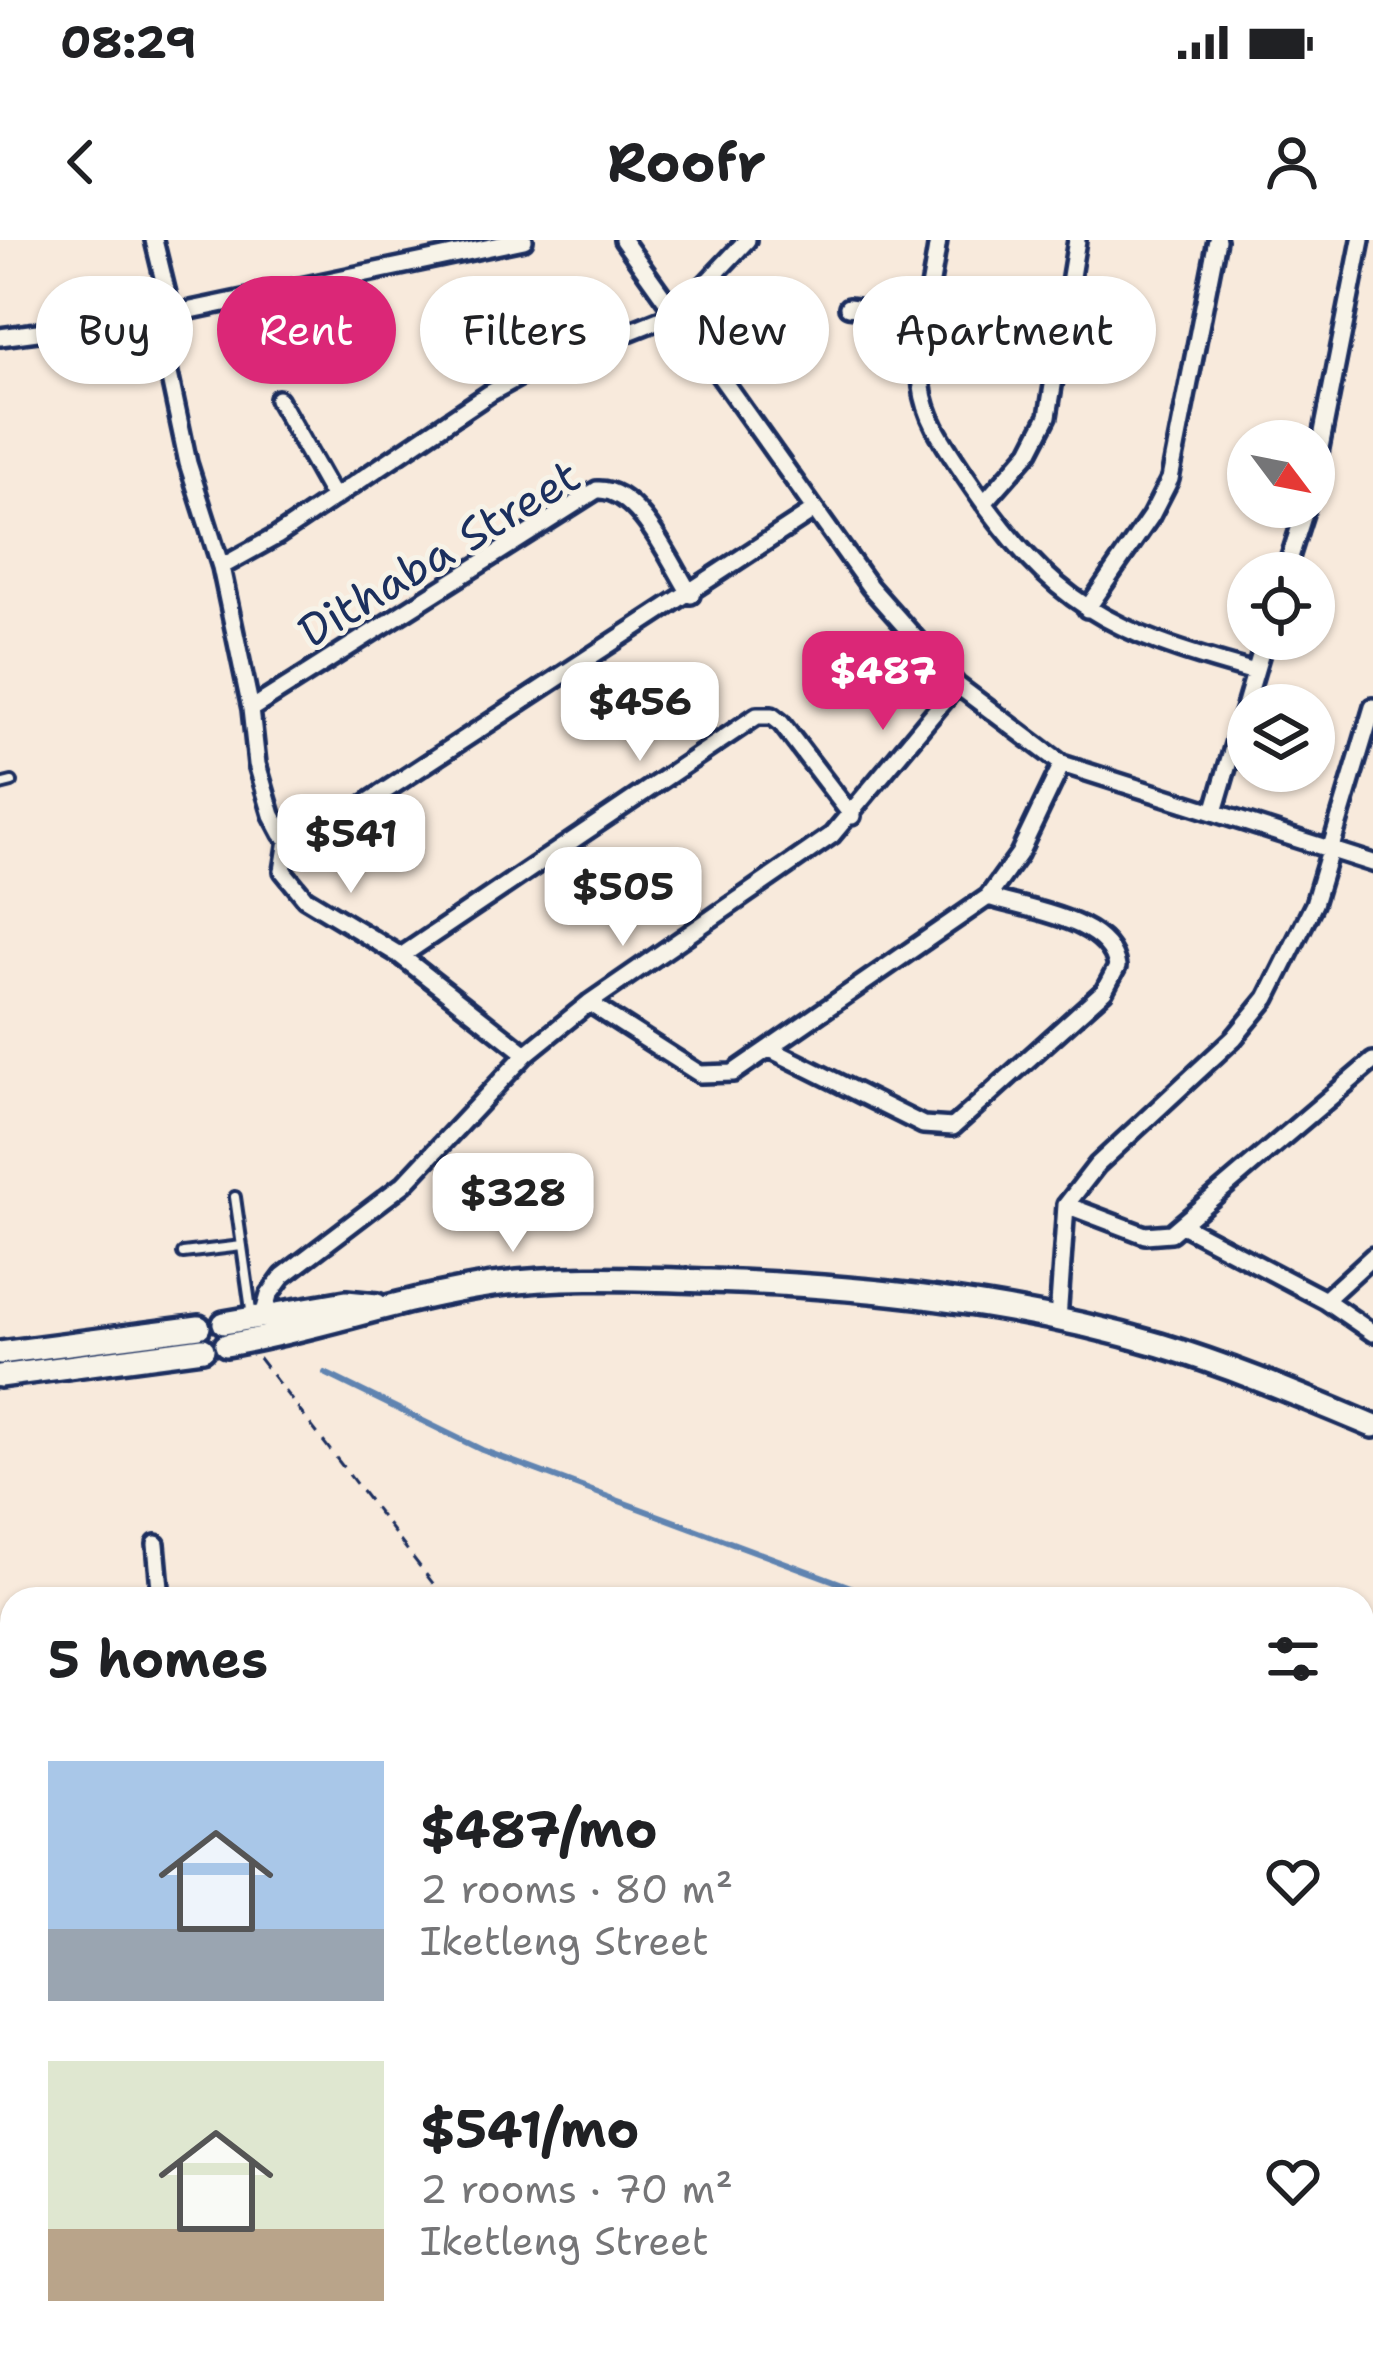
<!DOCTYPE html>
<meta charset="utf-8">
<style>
body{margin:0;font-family:"Shantell Sans",sans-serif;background:#f6f6f6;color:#202124;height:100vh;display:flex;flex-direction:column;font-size:45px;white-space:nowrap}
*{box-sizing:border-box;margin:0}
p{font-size:39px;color:#757577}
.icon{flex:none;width:66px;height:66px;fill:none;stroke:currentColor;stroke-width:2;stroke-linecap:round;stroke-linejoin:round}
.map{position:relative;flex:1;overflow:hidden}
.details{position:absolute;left:0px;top:1347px;width:1374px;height:771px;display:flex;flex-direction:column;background:#fff;border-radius:36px 36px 0 0;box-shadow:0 3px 9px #0004}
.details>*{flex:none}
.hud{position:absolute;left:36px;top:36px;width:1302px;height:108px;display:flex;gap:24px}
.needle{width:78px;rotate:122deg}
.buttons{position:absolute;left:1227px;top:180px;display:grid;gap:24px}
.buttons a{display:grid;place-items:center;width:108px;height:108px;border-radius:50%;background:#fff;box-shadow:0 3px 9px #0004;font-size:60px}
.price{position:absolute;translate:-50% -102px;padding:0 27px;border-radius:24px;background:#fff;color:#222;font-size:39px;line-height:78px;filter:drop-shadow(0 3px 6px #0008)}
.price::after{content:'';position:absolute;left:50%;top:72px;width:36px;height:27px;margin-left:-18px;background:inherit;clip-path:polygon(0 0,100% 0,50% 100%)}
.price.on{background:#db2777;color:#fff}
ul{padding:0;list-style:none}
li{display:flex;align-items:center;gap:36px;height:300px;padding:0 48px}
li span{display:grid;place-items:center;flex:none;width:336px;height:240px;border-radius:0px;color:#555}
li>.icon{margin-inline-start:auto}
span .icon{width:144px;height:144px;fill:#fffc;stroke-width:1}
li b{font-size:51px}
h2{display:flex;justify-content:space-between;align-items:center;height:144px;padding:0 48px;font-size:51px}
.chip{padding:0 42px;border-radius:54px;background:#fff;box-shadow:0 3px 9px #0004;font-size:42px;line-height:108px}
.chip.on{background:#db2777;color:#fff}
.status{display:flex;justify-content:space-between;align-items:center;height:84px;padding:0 60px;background:#fff;direction:ltr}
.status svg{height:33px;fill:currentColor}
header{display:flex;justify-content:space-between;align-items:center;height:156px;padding:0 48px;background:#fff;font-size:54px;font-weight:700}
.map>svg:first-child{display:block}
.built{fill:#f9dfcd}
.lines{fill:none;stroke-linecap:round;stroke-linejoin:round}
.stream{stroke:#6084b1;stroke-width:6}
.lane-casing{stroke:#1b2f5e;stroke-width:16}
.street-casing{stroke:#1b2f5e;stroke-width:24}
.secondary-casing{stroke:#1b2f5e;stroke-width:30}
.path{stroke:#1b2f5e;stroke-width:3;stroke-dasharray:12 9;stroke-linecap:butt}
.lane{stroke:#f7f3e8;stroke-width:8}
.street{stroke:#f7f3e8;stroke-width:15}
.secondary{stroke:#f7f3e8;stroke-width:21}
.labels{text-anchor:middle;stroke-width:10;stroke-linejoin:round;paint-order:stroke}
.street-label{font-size:45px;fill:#1b2f5e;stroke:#f7f3e8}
</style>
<div class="status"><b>08:29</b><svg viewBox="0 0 49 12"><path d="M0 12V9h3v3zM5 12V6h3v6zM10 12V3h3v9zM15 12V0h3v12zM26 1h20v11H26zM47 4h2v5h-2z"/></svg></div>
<header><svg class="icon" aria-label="back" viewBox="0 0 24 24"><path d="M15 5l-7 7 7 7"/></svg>Roofr<svg class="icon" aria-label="person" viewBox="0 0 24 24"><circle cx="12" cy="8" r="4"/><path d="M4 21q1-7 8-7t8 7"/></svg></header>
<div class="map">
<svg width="1373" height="2116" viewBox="0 0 1373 2116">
<rect width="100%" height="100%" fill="#f8eadc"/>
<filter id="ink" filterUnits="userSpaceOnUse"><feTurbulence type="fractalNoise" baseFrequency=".00833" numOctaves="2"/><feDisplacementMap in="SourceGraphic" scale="24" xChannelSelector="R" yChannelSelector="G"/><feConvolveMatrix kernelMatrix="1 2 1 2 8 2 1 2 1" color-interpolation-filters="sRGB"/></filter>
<g filter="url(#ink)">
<path class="built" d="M12,2047V2106H370L380,2116H2Z"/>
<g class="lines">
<path class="stream" d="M325,1133L482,1210L883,1359
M1362,1776L1373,1783"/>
<defs>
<path id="lane" d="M0,545L12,542
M235,957L252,1077
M183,1013L242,1006"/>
<path id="street" d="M154,0L172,74
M623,0L870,347L957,445L1062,524L1373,623
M938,0C932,46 916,101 922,147C926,181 948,209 966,237C1053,366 1109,392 1255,432
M848,67L928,77
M157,77L188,223L221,327L251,469L257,524L272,575L282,594L295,604L310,600L813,271
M0,97L172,74L524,0
M278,159L334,258
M1314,238L1361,0
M984,263L1030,211L1048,176L1077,0
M221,327L277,296L490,153L530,131L679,72L747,0
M1285,333L1306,267
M1087,369L1151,276L1170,239L1217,0
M251,469L597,250C639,247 671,324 691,355
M1214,572L1265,399
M288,600L283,631L305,658L401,716L526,814L589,763L832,595L957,445
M401,716L757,476H772L781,483L852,576
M589,763L700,834L733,833L988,657L1019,614L1062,524
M770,809L923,885L953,887L1104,751L1117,727C1111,679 1027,670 988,657
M1066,965L1145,995L1171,993L1373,821
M1184,986L1325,1060L1373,1093
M1325,1060L1373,1016
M263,1076L269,1055L283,1036L404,944L526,814
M1058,1080L1066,965L1097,925L1234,798L1267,758L1314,664L1373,467
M156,1304L161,1359
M0,1458L12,1457
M0,1521L6,1705L0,1836
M489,2106L499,2116
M521,2116L531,2106
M754,2116L764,2106"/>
<path id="secondary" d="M224,1083L346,1062L377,1065
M226,1105C317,1090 400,1058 492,1045C564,1035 638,1039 710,1041C861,1046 1015,1062 1160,1105C1233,1127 1303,1157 1373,1186
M0,1113L199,1087
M0,1136L203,1109"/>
</defs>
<use href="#lane" class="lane-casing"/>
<use href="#street" class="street-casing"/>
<use href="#secondary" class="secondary-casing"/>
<path class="path" d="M259,1118L445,1359
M0,1973L12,1971"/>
<use href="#lane" class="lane"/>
<use href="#street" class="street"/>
<use href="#secondary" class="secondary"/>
</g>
</g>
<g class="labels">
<g class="street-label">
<text transform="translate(439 313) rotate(-31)" y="16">Dithaba Street</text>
</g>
</g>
</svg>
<div class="buttons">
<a><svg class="needle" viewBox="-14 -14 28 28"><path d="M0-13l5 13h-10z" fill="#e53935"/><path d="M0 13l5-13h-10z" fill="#757577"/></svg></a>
<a><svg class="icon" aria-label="locate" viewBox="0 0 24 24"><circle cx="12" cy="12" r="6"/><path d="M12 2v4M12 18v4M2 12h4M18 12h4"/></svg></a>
<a><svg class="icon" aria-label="layers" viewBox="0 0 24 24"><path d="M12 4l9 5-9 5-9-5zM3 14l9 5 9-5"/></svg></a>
</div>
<b class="price on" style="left:883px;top:493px">$487</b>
<b class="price" style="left:640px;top:524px">$456</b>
<b class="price" style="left:351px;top:656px">$541</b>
<b class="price" style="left:623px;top:709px">$505</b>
<b class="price" style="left:513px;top:1015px">$328</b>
<div class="hud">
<a class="chip">Buy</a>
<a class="chip on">Rent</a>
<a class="chip">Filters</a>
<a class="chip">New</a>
<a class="chip">Apartment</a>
</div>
<section class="details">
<h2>5 homes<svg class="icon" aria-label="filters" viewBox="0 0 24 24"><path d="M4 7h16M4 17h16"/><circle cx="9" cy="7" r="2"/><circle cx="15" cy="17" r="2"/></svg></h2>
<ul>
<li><span style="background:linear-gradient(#a9c7e8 70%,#9aa5b1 0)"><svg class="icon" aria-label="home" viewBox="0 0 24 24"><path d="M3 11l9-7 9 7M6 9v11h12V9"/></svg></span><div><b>$487/mo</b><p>2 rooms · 80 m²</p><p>Iketleng Street</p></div><svg class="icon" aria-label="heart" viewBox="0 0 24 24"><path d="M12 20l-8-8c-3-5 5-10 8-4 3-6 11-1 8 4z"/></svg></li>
<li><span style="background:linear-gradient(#dfe7d0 70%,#b9a48a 0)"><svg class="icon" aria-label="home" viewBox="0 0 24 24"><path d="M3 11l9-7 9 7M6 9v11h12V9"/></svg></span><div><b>$541/mo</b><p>2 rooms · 70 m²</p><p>Iketleng Street</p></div><svg class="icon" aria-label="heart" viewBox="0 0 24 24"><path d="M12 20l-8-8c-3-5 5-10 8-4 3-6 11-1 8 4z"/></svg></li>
</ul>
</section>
</div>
